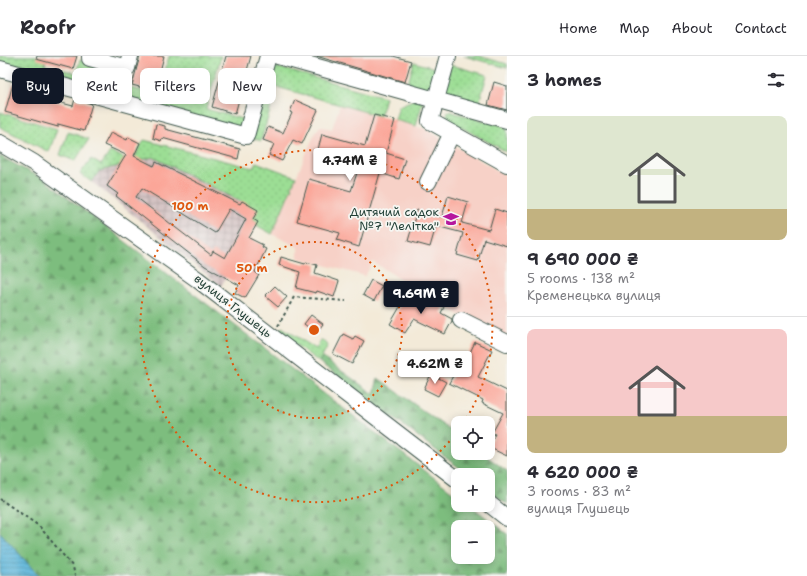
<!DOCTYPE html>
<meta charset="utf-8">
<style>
body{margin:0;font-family:"Shantell Sans",sans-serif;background:#f7f7f7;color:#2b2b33;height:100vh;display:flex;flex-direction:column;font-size:15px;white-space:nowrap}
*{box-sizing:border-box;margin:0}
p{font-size:13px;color:#7c7c81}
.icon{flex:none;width:22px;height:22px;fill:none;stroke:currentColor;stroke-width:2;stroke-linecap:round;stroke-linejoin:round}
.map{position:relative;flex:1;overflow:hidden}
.panel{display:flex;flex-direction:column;background:#fff;width:300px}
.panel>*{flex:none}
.banner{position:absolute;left:12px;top:12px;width:380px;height:36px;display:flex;gap:8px}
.fabs{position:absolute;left:451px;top:360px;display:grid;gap:8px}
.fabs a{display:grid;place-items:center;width:44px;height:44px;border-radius:8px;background:#fff;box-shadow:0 2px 10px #0003;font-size:20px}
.price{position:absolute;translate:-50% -34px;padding:0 9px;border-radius:4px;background:#fff;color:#222;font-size:13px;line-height:26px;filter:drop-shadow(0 1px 2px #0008)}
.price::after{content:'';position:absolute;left:50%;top:24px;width:12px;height:9px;margin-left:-6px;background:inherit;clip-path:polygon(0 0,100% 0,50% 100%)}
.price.active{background:#111827;color:#fff}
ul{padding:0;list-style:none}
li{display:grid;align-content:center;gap:8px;height:212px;padding:0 20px}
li+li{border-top:1px solid #e1e1e2}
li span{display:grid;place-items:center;height:124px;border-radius:8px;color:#555}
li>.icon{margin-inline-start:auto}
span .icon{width:72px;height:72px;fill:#fffc;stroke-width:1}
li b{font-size:17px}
h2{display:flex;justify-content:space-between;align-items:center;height:48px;padding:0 20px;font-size:17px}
.pill{padding:0 14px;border-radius:8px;background:#fff;box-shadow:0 2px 10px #0003;font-size:14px;line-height:36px}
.pill.active{background:#111827;color:#fff}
header{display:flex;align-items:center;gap:24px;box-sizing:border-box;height:56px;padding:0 20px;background:#fff;border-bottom:1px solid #e1e1e2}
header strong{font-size:19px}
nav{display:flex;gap:22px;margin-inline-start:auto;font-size:14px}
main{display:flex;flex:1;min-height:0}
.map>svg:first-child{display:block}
.built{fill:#f7d1c7}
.industrial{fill:url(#industrial-grid)}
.grass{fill:url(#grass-dots);stroke:#5e8e64}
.forest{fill:url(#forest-firs);stroke:#4e7d59;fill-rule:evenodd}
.water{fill:url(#water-rules);stroke:#3e7a87}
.building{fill:#fba698;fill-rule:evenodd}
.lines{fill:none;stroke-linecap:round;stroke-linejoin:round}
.minor-casing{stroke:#3f574d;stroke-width:18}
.path{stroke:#3f574d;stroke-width:2;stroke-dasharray:3 3;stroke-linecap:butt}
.minor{stroke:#fff;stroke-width:16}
.ring{fill:none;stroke:#de580e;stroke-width:2;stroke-dasharray:2 4}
.labels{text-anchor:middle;stroke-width:3.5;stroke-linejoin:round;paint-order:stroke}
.poi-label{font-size:12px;fill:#1f3d34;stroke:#f6f6f2;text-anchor:end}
.street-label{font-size:12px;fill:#1f3d34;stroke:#f6f6f2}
.centre{fill:#de580e;stroke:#f6f6f2;stroke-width:2}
.ring-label{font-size:12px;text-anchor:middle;font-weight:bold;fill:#de580e;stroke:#f6f6f2;stroke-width:3.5;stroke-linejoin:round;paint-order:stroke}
</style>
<header>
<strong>Roofr</strong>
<nav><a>Home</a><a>Map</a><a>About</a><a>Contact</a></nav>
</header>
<main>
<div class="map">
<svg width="507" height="520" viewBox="0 0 507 520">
<defs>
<pattern id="industrial-grid" width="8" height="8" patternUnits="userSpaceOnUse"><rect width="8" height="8" fill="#d2bfc0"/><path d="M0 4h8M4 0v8" fill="none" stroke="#aa9c9d"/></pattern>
<pattern id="grass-dots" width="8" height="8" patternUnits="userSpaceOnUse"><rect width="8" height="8" fill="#9cde94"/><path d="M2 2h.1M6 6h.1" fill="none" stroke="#86bf80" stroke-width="1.8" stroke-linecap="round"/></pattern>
<pattern id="forest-firs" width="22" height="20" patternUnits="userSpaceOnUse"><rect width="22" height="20" fill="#7dbd7e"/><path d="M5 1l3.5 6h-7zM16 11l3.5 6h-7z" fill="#669b68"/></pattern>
<pattern id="water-rules" width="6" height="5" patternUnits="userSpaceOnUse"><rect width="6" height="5" fill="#5db6da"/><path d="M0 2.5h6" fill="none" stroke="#4c95b2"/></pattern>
</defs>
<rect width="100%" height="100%" fill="#f6f6f2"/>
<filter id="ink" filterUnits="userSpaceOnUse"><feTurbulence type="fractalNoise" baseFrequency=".025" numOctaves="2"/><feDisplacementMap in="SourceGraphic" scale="8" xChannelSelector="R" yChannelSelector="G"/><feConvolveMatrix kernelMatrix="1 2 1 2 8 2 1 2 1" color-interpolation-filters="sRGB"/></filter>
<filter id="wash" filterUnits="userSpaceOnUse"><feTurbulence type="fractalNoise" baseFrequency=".012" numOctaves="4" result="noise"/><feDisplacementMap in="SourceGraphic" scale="16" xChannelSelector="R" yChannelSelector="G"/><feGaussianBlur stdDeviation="0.9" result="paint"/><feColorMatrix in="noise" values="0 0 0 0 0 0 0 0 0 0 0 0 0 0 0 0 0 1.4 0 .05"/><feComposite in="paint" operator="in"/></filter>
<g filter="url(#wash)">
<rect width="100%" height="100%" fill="#f3ead8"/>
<path class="built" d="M340,49L425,73L507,120V284L461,260L373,206L365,220L298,202V191L272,178L315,77L320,70L332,73Z"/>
<path class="industrial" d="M153,101L258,154V166L221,230L92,126L99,115Z"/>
<path class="grass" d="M0,0H47L45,9L76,17L80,4L96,8L89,34L0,10Z
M169,0H221L206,53L246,64L243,76L128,44L131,32L159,39Z
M464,0H479L507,8V12Z
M414,6L438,13L431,38L407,31Z
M269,9L385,41L380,60L277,31L261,85L249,81Z
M451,9L487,19L478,51L441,42Z
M415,43L423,45L416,70L395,64L399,50Z
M448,55L507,71V96L446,63Z
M0,56L57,73L49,96L0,71Z
M68,76L89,83L75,105L60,99Z
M144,84L253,112L256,106L296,121L272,178L256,169L258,166L253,163L258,154L153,101L99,115L92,126L80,118L91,103L101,109L110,96L132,105Z
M282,271L316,293L321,284L328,289L319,306L279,276Z"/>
<path class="forest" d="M0,100L46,125L458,440V449H470L507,478V520H39L0,476ZM458,471H488V501H458Z
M322,301L374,338L378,322L458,380V397H482L507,415V448L488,434V419H469L319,306Z"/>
<path class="water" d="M0,476L39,520H0Z"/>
<g id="blocks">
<path class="building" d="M37,0H77L73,13L36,3Z
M140,0H164L155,35L132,29Z
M226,0H251L235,58L212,51Z
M316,0H393L411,5L405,26Z
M494,26L507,30V54L488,49Z
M13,28L55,40L54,45L73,50L75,43L92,48L84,75L58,68V71L5,56Z
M295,44L318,54L302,88L293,84L282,105L269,99L274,88L263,84L268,71L283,77L292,57L290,56Z
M374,59L395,64L386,97L405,103L399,123L380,117L359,191L337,184L340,177L297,165L309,123L351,135L357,117L315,105L322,78L365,90Z
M156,68L165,70V73L240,93L238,103L162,82L161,85L153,82Z
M111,76L127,84L128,81L140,87L134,100L154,110L156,106L240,148L242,145L258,154L253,163L258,166L249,182L263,189L262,191L266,193L255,216L259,219L245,242L235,237L239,229L205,210L116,140L118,138L107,130L126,99L104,89ZM142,132L215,177L229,153L246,163L225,202L213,195L211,199L136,141Z
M448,140L468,146L462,167L489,174L495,153L507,157V190L484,183L478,205L457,199L463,177L436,170L430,191L408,185L417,154L442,161Z
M281,201L305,208L306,206L317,209L315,217L339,225L334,241L317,235L316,237L296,232L300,216L279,209Z
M371,224L382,230L374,245L363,239Z
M275,230L287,241L278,251L265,240Z
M415,236L444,251L441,257L452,263V265L445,278L414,263L405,277L390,268L404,244L409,247Z
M311,259L323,268L316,277L304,268Z
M343,278L353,283L355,280L364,285L352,308L333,298Z
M475,286L492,294L478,321L507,335V400L488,391L495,378L492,377L503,357L482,347L483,344L449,327L458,311L462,313Z
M431,318L446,326L438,340L424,333Z"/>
</g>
</g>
<g filter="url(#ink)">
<use href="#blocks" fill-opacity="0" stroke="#3f574d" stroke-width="1"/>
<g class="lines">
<defs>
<path id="minor" d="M90,0V2L127,12L130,0
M278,0L507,64
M448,0L430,65L507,108
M0,13L246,80L268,0
M98,40L108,7
M0,87L34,107L197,223L458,424
M428,126L452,77
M461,264L507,287
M488,447L507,462"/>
</defs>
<use href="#minor" class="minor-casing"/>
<path class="path" d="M278,270L294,241L346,245
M0,443L39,470L73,511L75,520"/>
<use href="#minor" class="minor"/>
</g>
</g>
<g class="ring">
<circle cx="314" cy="274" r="88"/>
<path d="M457 376A176 176 0 1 1 464 366"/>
</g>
<defs>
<symbol id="school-bare" viewBox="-9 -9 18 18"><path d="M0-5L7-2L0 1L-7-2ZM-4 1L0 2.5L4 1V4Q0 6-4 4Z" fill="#b5179e" stroke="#f6f6f2" stroke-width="2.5" paint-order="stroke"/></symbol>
</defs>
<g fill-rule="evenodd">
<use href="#school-bare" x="440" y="152" width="22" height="22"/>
</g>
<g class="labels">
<g class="poi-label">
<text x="439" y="160">Дитячий садок<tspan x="439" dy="14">№7 "Лелітка"</tspan></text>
</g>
<g class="street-label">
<text transform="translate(233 250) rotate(38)" y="4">вулиця Глушець</text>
</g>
</g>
<circle cx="314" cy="274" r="6" class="centre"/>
<g class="ring-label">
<text x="190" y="154">100 m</text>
<text x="252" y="216">50 m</text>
</g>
</svg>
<div class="fabs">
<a><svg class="icon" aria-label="locate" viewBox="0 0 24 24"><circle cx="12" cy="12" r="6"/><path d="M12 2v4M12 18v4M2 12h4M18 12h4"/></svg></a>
<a>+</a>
<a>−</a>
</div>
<b class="price" style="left:350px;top:126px">4.74M ₴</b>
<b class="price active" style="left:421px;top:259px">9.69M ₴</b>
<b class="price" style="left:435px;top:329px">4.62M ₴</b>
<div class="banner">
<a class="pill active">Buy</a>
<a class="pill">Rent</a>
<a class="pill">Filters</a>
<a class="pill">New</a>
</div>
</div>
<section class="panel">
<h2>3 homes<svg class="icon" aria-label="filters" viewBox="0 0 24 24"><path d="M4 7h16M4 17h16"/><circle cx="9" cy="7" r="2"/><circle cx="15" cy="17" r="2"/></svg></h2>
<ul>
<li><span style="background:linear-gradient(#dfe7d0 75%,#c2b280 0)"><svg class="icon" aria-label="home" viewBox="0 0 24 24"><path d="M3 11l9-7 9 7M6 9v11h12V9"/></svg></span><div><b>9 690 000 ₴</b><p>5 rooms · 138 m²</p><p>Кременецька вулиця</p></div></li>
<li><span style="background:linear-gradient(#f6c9c9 70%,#c2b280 0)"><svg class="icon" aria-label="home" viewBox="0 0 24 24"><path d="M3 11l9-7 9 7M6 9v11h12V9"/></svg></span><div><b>4 620 000 ₴</b><p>3 rooms · 83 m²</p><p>вулиця Глушець</p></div></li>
</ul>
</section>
</main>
